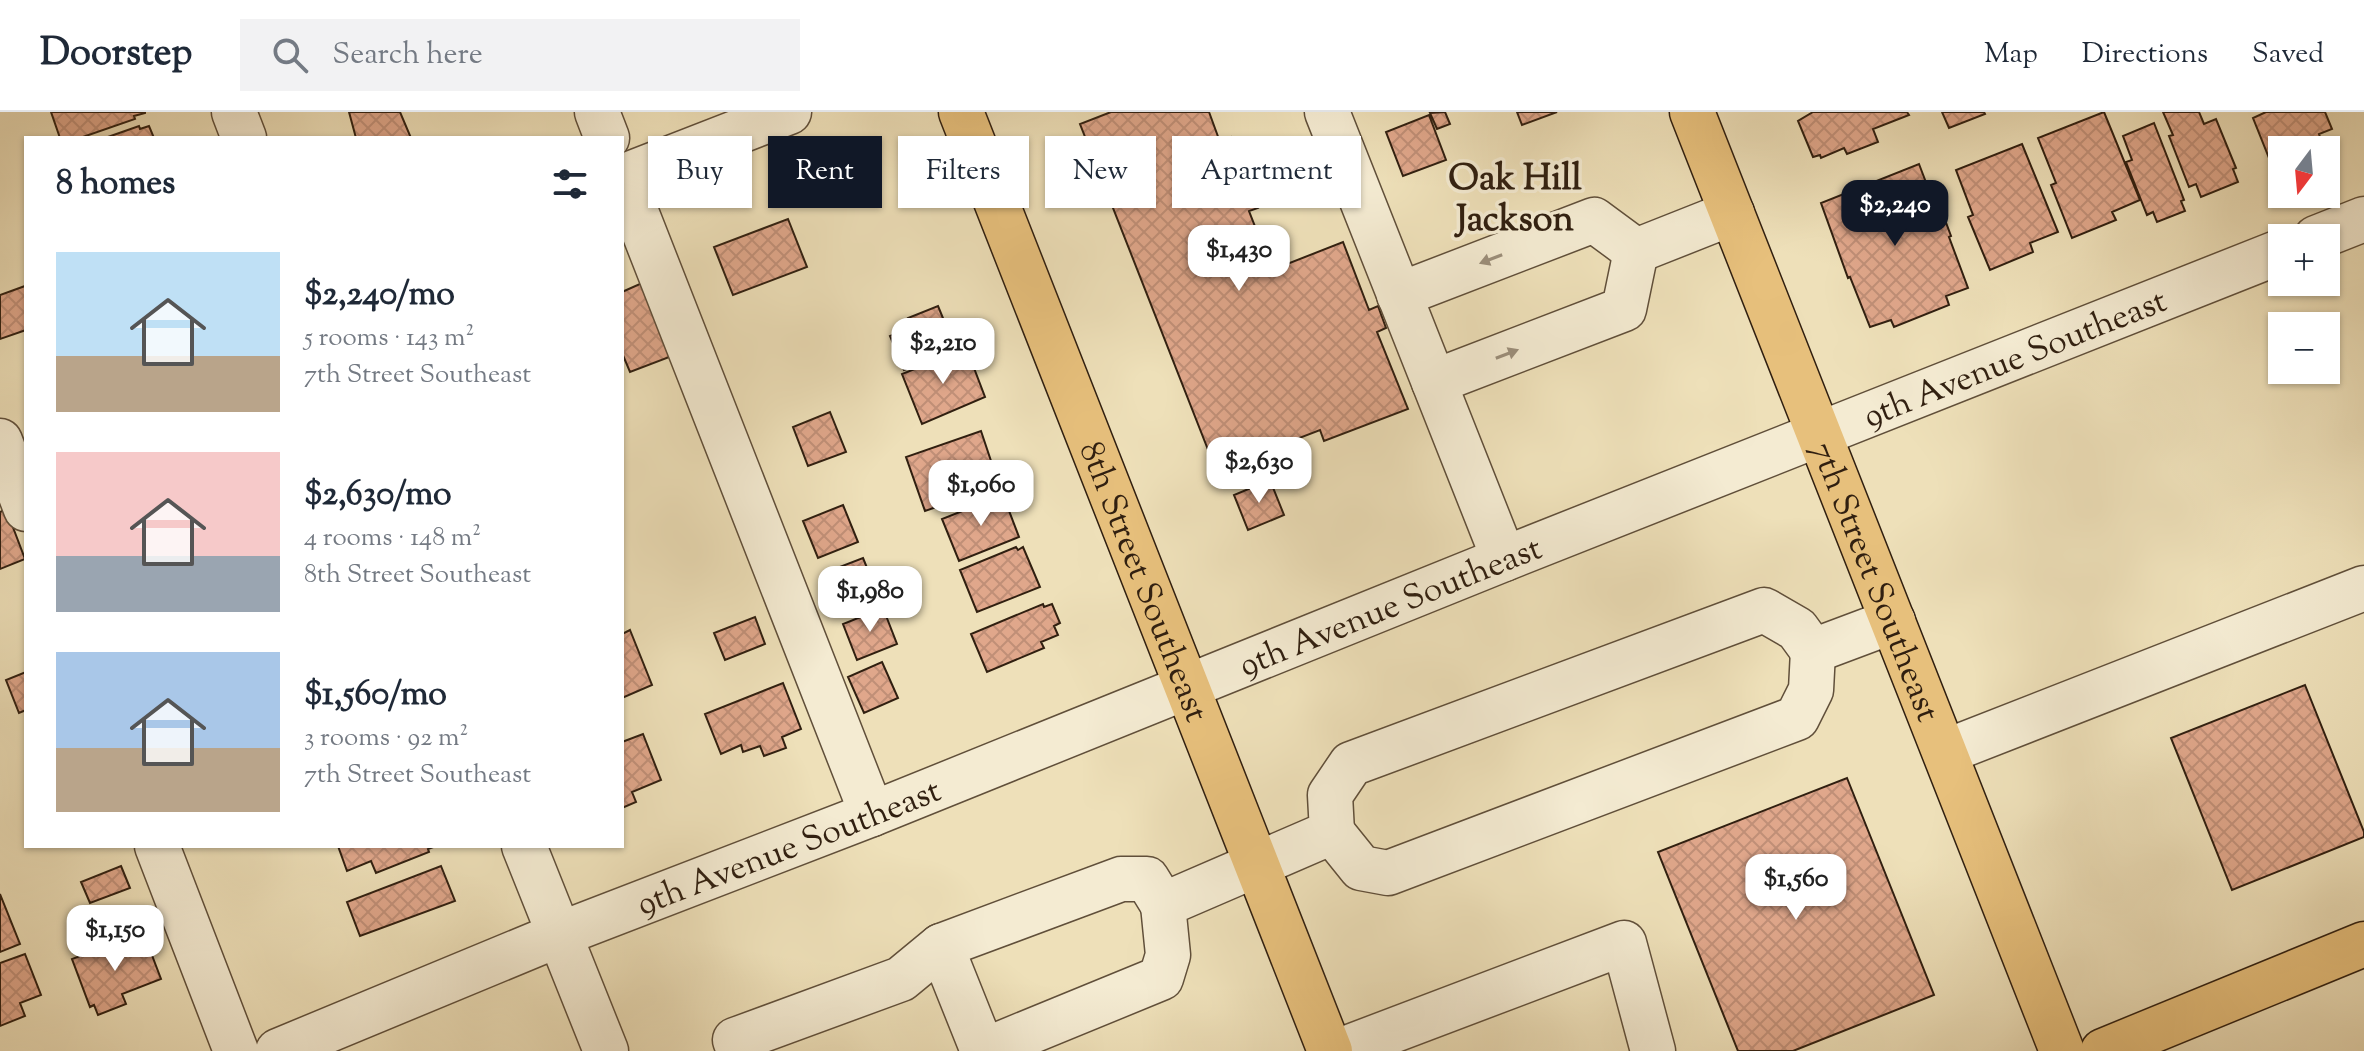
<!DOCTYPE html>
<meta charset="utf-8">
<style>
body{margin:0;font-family:"Sorts Mill Goudy",serif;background:#f2f2f3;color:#1f2937;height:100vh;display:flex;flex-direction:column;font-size:30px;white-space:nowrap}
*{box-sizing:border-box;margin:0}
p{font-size:26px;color:#747a83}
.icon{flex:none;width:44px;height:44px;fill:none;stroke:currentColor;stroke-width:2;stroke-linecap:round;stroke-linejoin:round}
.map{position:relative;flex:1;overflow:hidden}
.drawer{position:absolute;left:24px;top:24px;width:600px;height:712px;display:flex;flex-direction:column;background:#fff;border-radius:0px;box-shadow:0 2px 6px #0004}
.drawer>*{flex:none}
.hud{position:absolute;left:648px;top:24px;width:760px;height:72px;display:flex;gap:16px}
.needle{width:52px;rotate:196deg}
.tools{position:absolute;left:2268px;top:24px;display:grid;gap:16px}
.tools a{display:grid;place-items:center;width:72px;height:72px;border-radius:0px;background:#fff;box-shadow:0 2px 6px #0004;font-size:40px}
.price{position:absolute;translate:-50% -68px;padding:0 18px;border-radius:16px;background:#fff;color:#222;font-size:26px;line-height:52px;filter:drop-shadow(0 2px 4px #0008)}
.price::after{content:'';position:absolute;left:50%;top:48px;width:24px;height:18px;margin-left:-12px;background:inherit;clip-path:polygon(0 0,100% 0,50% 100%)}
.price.on{background:#111827;color:#fff}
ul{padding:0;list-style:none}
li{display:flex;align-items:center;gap:24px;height:200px;padding:0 32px}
li span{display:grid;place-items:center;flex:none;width:224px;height:160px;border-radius:0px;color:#555}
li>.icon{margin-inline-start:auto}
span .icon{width:96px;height:96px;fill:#fffc;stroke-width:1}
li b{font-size:34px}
h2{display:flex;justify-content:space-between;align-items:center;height:96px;padding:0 32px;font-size:34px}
.pill{padding:0 28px;border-radius:0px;background:#fff;box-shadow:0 2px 6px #0004;font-size:28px;line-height:72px}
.pill.on{background:#111827;color:#fff}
header{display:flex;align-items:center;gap:48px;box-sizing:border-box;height:112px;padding:0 40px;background:#fff;border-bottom:2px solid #e0e1e3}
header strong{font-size:38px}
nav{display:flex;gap:44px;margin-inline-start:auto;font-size:28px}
.search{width:560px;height:72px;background:#f2f2f3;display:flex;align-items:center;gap:20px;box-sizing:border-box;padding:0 28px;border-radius:0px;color:#747a83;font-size:30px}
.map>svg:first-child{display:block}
.building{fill:url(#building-cross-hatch);stroke:#301f10;stroke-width:2}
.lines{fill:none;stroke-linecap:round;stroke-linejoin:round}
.minor-casing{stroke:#604f3a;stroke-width:47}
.major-casing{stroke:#301f10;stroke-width:47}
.minor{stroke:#f4ebd2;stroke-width:44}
.major{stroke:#e7c07c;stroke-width:44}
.oneway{fill:#9c8f7b}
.labels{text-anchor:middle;stroke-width:7;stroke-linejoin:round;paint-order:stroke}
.street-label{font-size:34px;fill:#301f10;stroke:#f4ebd2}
.neighbourhood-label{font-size:36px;font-weight:bold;fill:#301f10;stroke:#f4ebd2}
</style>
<header>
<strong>Doorstep</strong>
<div class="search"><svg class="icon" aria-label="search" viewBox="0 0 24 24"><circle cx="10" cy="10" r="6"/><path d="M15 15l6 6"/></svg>Search here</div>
<nav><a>Map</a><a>Directions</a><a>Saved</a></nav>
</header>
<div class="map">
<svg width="2364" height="939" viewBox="0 0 2364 939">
<defs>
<pattern id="building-cross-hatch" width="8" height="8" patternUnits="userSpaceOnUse" patternTransform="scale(2)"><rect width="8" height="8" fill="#e0a78b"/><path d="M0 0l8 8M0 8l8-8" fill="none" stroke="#c08f77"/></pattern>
</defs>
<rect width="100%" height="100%" fill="#eee0b9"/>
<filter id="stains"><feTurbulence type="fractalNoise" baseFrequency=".0025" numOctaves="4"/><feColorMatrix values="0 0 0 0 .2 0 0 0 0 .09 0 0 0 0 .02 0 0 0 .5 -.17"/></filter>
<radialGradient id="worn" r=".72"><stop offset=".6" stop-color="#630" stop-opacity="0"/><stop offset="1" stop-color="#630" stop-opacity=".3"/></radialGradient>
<path class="building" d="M51,0H145V1L134,4L135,7L80,26H60Z
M349,0H400L411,26H356Z
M1111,0H1209L1220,30L1231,25L1258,96L1249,99L1272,158L1343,130L1369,198L1378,194L1386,216L1377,220L1408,297L1324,329L1320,318L1216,358L1080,12Z
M1445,0L1450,12L1437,17L1430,1Z
M1517,0H1557L1522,13Z
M1813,0H1907L1909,3L1873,17L1878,30L1847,42L1844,36L1821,46L1820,43L1813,45L1798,9Z
M1942,0H1984L1985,2L1949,16Z
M2104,0L2140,88L2112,100L2116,108L2072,126L2051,73L2056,71L2038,26Z
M2163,0H2199L2204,12L2216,7L2236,56L2233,57L2238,70L2201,85L2196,72L2189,75L2169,24L2173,23Z
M2266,0H2325L2332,17L2319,22L2320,25L2289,38H2282V41L2269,46L2253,6Z
M1429,3L1446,48L1403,64L1386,20Z
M2154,11L2184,88L2181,89L2185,99L2157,110L2153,100L2147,103L2126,50L2132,48L2123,24Z
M139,14L140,17L149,14L154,26H105Z
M2022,32L2058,120L2030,131L2033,140L1990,158L1968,105L1973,103L1956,58Z
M1919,52L1935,94L1939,92L1951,124L1949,125L1968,176L1946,184L1949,193L1894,215L1891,208L1870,215L1850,165L1848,166L1821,91Z
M788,107L807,155L733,183L714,135Z
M642,171L672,244L630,260L622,241V180Z
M25,174L26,218L0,227V183Z
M938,194L956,238L904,258L890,224L912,215L908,206Z
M957,240L959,246L969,243L985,285L922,312L902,262Z
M830,300L846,340L808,354L793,315Z
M981,319L999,373L925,399L906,345Z
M1270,368L1284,403L1248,418L1234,383Z
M1003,383L1019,425L959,449L942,407Z
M843,393L858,430L818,446L803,409Z
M6,397L25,447L0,457V400Z
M1016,435L1018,438L1023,435L1040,475L977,500L960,458Z
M863,446L878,483L838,498L824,461Z
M1043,492L1044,495L1052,492L1060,511L1054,514L1058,523L1041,530L1044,536L987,560L971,522Z
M883,496L897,532L857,548L843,512Z
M755,505L765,532L725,548L714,521Z
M630,518L652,573L622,586V522Z
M882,550L898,586L864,601L848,565Z
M26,560V598L19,601L6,568Z
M783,571L801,617L782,625L786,636L764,644L760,634L743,640L741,633L721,642L705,602Z
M2305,573L2364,720V725L2232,778L2171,626Z
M643,622L661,668L632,680L636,690L622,696V630Z
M1847,666L1934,883L1793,939H1738L1658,740Z
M338,734H436L428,737L429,740L376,761L371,749L347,759Z
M121,754L130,776L90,791L81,770Z
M441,754L455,789L360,824L347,790Z
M0,782L20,832L0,840Z
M145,825L161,867L122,882L126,892L98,903L94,893L90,895L72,847L112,832L114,837Z
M25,842L41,883L20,891L25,904L0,914V851Z"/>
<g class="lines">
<defs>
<g id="minor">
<path d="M234,0L244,26"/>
<path d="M597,0L607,26"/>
<path d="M1327,0L1504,447"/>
<path d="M622,64L872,702"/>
<path d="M622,65L789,0"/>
<path d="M2316,126L2364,107"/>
<path d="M1636,139L1732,101"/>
<path d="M1399,183L1594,108L1636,139"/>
<path d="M1434,270L1624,197L1636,139"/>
<path d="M0,329L26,397"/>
<path d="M1945,640L2364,476"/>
<path d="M1332,720L1361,756L1388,761L1797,606L1811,578L1813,539"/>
<path d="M157,734L236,939"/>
<path d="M524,734L606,939"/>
<path d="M941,834L1121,767H1147L1163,793"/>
<path id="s1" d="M278,939L558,823L872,702L1504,447L2282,139"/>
<path d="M739,939L735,928L901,867L941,834L983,939"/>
<path d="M983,939L1161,866L1168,843L1163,793L1332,720L1330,683L1351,652L1764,498L1797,517L1813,539L1893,509"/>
<path d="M1339,939L1624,831L1653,939"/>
</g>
<g id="major">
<path id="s2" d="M961,0L1330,939"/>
<path id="s3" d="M1692,0L2062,939"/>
<path d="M2103,939L2364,832"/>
</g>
</defs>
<use href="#minor" class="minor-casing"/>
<use href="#major" class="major-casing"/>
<use href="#minor" class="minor"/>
<use href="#major" class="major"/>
</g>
<defs><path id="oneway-solid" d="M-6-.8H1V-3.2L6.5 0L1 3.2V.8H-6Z" transform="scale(2)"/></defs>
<g class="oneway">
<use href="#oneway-solid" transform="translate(1491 147) rotate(159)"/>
<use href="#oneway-solid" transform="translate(1507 242) rotate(-21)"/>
</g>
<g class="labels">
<g class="street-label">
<text dy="12" stroke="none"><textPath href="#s1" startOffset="1870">9th Avenue Southeast</textPath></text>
<text dy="12" stroke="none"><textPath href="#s2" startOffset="504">8th Street Southeast</textPath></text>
<text dy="12" stroke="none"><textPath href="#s3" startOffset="504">7th Street Southeast</textPath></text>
<text dy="12" stroke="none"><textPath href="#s1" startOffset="1198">9th Avenue Southeast</textPath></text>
<text dy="12" stroke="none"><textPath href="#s1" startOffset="550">9th Avenue Southeast</textPath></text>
</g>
<g class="neighbourhood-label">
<text x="1515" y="77">Oak Hill<tspan x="1515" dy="41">Jackson</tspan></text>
</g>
</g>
<rect width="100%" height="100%" filter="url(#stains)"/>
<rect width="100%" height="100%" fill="url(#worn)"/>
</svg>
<div class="tools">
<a><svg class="needle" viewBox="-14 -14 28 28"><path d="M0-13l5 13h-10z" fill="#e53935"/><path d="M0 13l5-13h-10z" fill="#747a83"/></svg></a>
<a>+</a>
<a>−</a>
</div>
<b class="price on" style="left:1895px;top:136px">$2,240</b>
<b class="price" style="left:1239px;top:181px">$1,430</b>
<b class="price" style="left:943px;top:274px">$2,210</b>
<b class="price" style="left:1259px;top:393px">$2,630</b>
<b class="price" style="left:981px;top:416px">$1,060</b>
<b class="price" style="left:870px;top:522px">$1,980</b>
<b class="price" style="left:1796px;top:810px">$1,560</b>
<b class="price" style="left:115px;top:861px">$1,150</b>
<div class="hud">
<a class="pill">Buy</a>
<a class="pill on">Rent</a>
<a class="pill">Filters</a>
<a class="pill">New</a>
<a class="pill">Apartment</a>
</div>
<section class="drawer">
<h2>8 homes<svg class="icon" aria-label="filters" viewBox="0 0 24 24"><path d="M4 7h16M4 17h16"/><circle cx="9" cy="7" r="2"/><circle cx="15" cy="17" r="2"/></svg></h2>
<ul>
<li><span style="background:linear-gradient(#bfe0f5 65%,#b9a48a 0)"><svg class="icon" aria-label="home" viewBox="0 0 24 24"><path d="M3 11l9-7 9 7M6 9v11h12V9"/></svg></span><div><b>$2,240/mo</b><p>5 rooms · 143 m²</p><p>7th Street Southeast</p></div></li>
<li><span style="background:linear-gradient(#f6c9c9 65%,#9aa5b1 0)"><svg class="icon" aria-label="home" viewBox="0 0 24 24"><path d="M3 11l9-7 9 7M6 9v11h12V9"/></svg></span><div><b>$2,630/mo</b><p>4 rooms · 148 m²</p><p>8th Street Southeast</p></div></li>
<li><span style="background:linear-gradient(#a9c7e8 60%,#b9a48a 0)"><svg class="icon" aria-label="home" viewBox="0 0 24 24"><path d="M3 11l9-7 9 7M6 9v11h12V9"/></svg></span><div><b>$1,560/mo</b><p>3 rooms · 92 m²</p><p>7th Street Southeast</p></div></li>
</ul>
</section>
</div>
